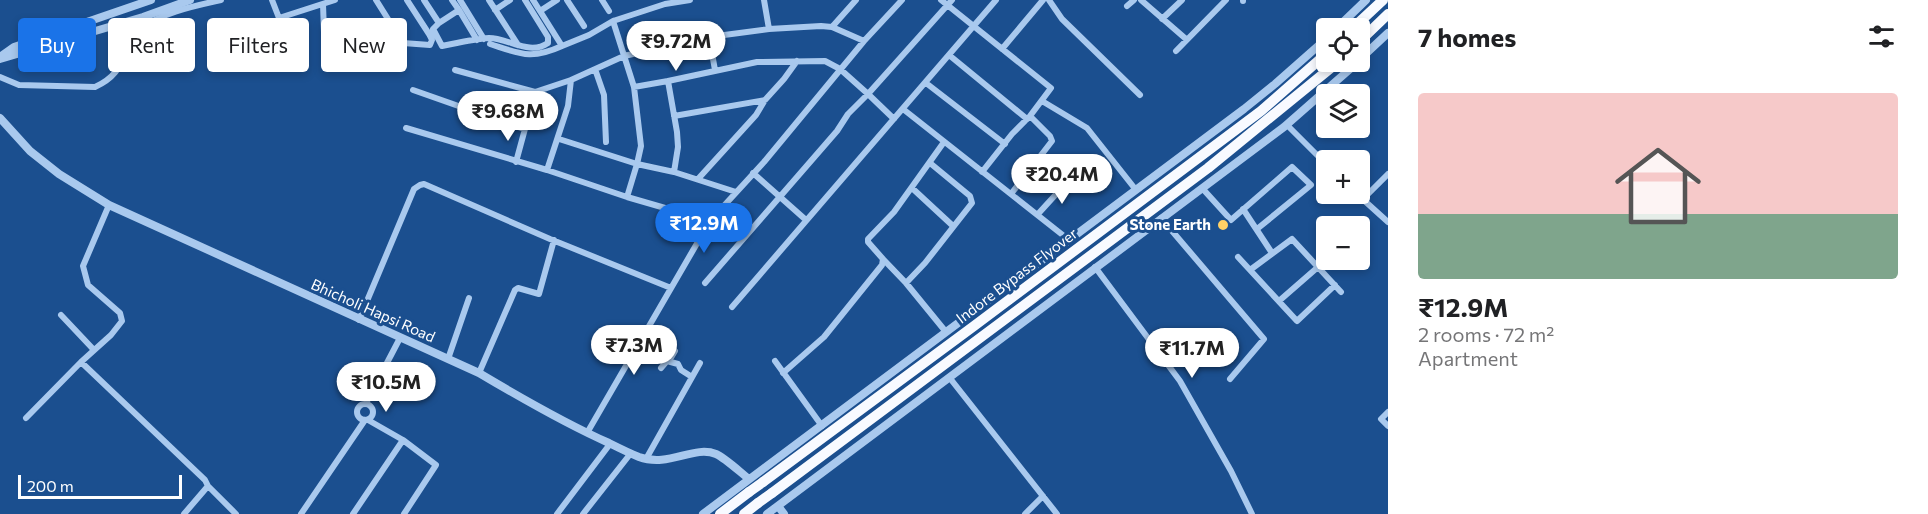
<!DOCTYPE html>
<meta charset="utf-8">
<style>
body{margin:0;font-family:Commissioner,sans-serif;background:#f2f2f2;color:#202124;height:100vh;display:flex;flex-direction:column;font-size:22px;white-space:nowrap}
*{box-sizing:border-box;margin:0}
p{font-size:20px;color:#757577}
.icon{flex:none;width:33px;height:33px;fill:none;stroke:currentColor;stroke-width:2;stroke-linecap:round;stroke-linejoin:round}
.map{position:relative;flex:1;overflow:hidden}
.side{display:flex;flex-direction:column;background:#fff;width:540px}
.side>*{flex:none}
.top-card{position:absolute;left:18px;top:18px;width:570px;height:54px;display:flex;gap:12px}
.tools{position:absolute;left:1316px;top:18px;display:grid;gap:12px}
.tools a{display:grid;place-items:center;width:54px;height:54px;border-radius:6px;background:#fff;box-shadow:0 3px 9px #0003;font-size:30px}
.scale{position:absolute;left:18px;bottom:15px;width:164px;box-sizing:border-box;padding-left:6px;border:3px solid #fff;border-top:0;font-size:16px;line-height:21px;white-space:nowrap;color:#fff;-webkit-text-stroke:4px #1b4f8f;paint-order:stroke}
.price{position:absolute;translate:-50% -51px;padding:0 14px;border-radius:21px;background:#fff;color:#222;font-size:20px;line-height:39px;filter:drop-shadow(0 2px 3px #0008)}
.price::after{content:'';position:absolute;left:50%;top:36px;width:18px;height:14px;margin-left:-9px;background:inherit;clip-path:polygon(0 0,100% 0,50% 100%)}
.price.on{background:#1a73e8;color:#fff}
ul{padding:0;list-style:none}
li{display:grid;align-content:center;gap:12px;height:318px;padding:0 30px}
li span{display:grid;place-items:center;height:186px;border-radius:6px;color:#555}
li>.icon{margin-inline-start:auto}
span .icon{width:108px;height:108px;fill:#fffc;stroke-width:1}
li b{font-size:26px}
h2{display:flex;justify-content:space-between;align-items:center;height:72px;padding:0 30px;font-size:26px}
.pill{padding:0 21px;border-radius:6px;background:#fff;box-shadow:0 3px 9px #0003;font-size:21px;line-height:54px}
.pill.on{background:#1a73e8;color:#fff}
main{display:flex;flex:1;min-height:0}
.map>svg:first-child{display:block}
.lines{fill:none;stroke-linecap:round;stroke-linejoin:round}
.minor{stroke:#a9c9ee;stroke-width:6}
.tertiary{stroke:#a9c9ee;stroke-width:8}
.trunk{stroke:#f8faff;stroke-width:10}
.trunk-bridge{stroke:#f8faff;stroke-width:10}
.poi-dot{fill:#ffd166;stroke:#1b4f8f;stroke-width:2}
.labels{text-anchor:middle;stroke-width:6;stroke-linejoin:round;paint-order:stroke}
.poi-label{font-size:15px;font-weight:bold;fill:#fff;stroke:#1b4f8f;text-anchor:end}
.street-label{font-size:15px;fill:#fff;stroke:#1b4f8f}
</style>
<main>
<div class="map">
<svg width="1388" height="514" viewBox="0 0 1388 514">
<rect width="100%" height="100%" fill="#1b4f8f"/>
<g class="lines">
<path class="minor" d="M272,0L279,18L335,0
M376,0L393,27
M424,0L439,23L459,10L477,40
M452,0L459,10
M460,0L484,39
M489,0L518,45
M533,0L562,46L589,35L613,21
M567,0L584,26
M602,0L609,11
M690,0L665,4L613,21L634,87L668,81L677,132L678,147L674,172L736,192
M941,0L1051,88L1030,116L1012,134L982,172
M1049,0L1062,19L1140,95
M1141,0L1186,39
M1243,0V1
M323,4L324,32L393,27L403,43L430,45L432,40L429,34L407,0
M1127,6L1134,0
M495,10L510,0
M540,11L557,0
M1162,19L1182,0
M439,23L433,29L442,46C457,43 474,39 489,38C509,38 529,56 548,43V37L525,0
M832,27L856,0
M324,32L325,57L328,58L386,56L403,43
M864,41L902,0
M490,44C521,54 531,60 562,46
M1002,49L1043,0
M1176,51L1226,0
M949,55L1027,119
M595,69L604,95L606,142
M455,70L535,92L516,162
M715,70L709,37L769,29
M0,77L19,85L95,87C127,73 121,50 142,29C158,13 199,5 221,0
M668,81L757,62L825,61L840,69L868,94L952,0
M926,83L1005,144
M634,87L641,146L637,164L674,172
M413,90L524,129
M535,92L571,80
M1042,101L1087,128L1136,190
M903,109L1069,240
M674,116L765,100
M1287,125L1326,164
M406,128L547,170L568,106L571,80L624,56L709,37
M559,139L637,164L627,197L710,221
M547,170L627,197
M753,173L806,220
M698,179L756,115L765,100L784,79L797,61
M912,188L953,226
M1202,188L1231,220L1292,167L1311,185L1257,229
M1011,194L1052,141L1050,136L1030,116
M1357,194L1388,222
M1363,199L1388,174
M1243,209L1272,253
M1038,214L1069,180
M1161,218L1264,339L1230,379
M1238,257L1297,321L1335,285
M883,259L906,283L946,332
M1095,267L1180,381L1231,471L1252,514
M1250,270L1292,239L1341,292
M705,283L837,131L848,114L868,94L894,119
M906,283L925,263L972,203L970,196L930,163
M1279,301L1318,267
M732,307L996,0
M61,315L94,350
M359,320L414,189L420,185L424,184L550,239L671,288
M448,359L469,298
M669,361L675,351
M775,361L822,426
M81,362L205,480L208,486L184,514
M661,368L667,361L678,364L681,370L692,377
M479,373L515,290L518,288L539,294L554,240
M783,373L824,337L882,265L883,259L868,242V239L894,212L944,142
M949,377L1057,514
M366,403L400,338
M357 412a8 8 0 1 1 16 0a8 8 0 1 1-16 0Z
M1388,412L1381,419L1388,426
M26,418L81,362L111,335L122,321L120,313L88,285L83,266L109,205
M368,420L403,440L436,465L404,514
M587,433L710,221L764,162L864,41L832,27L821,26L769,29L764,0
M646,459L700,363
M208,486L236,514
M301,514L365,420
M353,514L403,440
M557,514L610,444
M583,514L631,453
M1025,514L1043,496"/>
<path class="tertiary" d="M1337,28L1366,0
M0,57L14,47L151,0
M0,59L143,17L190,0
M1359,60L1388,33
M0,118L30,151L59,174L109,205L479,373C521,398 564,423 609,443C619,448 629,453 639,457C669,468 693,445 716,454C725,458 740,472 749,479
M778,506L784,514
M703,514L1244,109L1275,84L1326,39
M767,514L1284,127L1358,62"/>
<path class="trunk" d="M1353,28L1383,0
M1359,42L1388,14
M763,482L974,326L1261,111L1326,54
M772,493L1208,168L1338,62
M720,514L749,492
M744,514L758,503"/>
<path class="trunk-bridge" d="M749,492L763,482
M758,503L772,493"/>
</g>
<circle class="poi-dot" cx="1223" cy="225" r="6"/>
<g class="labels">
<g class="poi-label">
<text x="1211" y="230">Stone Earth</text>
</g>
<g class="street-label">
<text transform="translate(1017 276) rotate(-37)" y="5">Indore Bypass Flyover</text>
<text transform="translate(373 311) rotate(24)" y="5">Bhicholi Hapsi Road</text>
</g>
</g>
</svg>
<div class="tools">
<a><svg class="icon" aria-label="locate" viewBox="0 0 24 24"><circle cx="12" cy="12" r="6"/><path d="M12 2v4M12 18v4M2 12h4M18 12h4"/></svg></a>
<a><svg class="icon" aria-label="layers" viewBox="0 0 24 24"><path d="M12 4l9 5-9 5-9-5zM3 14l9 5 9-5"/></svg></a>
<a>+</a>
<a>−</a>
</div>
<div class="scale">200 m</div>
<b class="price" style="left:676px;top:72px">₹9.72M</b>
<b class="price" style="left:508px;top:142px">₹9.68M</b>
<b class="price" style="left:1062px;top:205px">₹20.4M</b>
<b class="price on" style="left:704px;top:254px">₹12.9M</b>
<b class="price" style="left:634px;top:376px">₹7.3M</b>
<b class="price" style="left:1192px;top:379px">₹11.7M</b>
<b class="price" style="left:386px;top:413px">₹10.5M</b>
<div class="top-card">
<a class="pill on">Buy</a>
<a class="pill">Rent</a>
<a class="pill">Filters</a>
<a class="pill">New</a>
</div>
</div>
<section class="side">
<h2>7 homes<svg class="icon" aria-label="filters" viewBox="0 0 24 24"><path d="M4 7h16M4 17h16"/><circle cx="9" cy="7" r="2"/><circle cx="15" cy="17" r="2"/></svg></h2>
<ul>
<li><span style="background:linear-gradient(#f6c9c9 65%,#7fa58c 0)"><svg class="icon" aria-label="home" viewBox="0 0 24 24"><path d="M3 11l9-7 9 7M6 9v11h12V9"/></svg></span><div><b>₹12.9M</b><p>2 rooms · 72 m²</p><p>Apartment</p></div></li>
</ul>
</section>
</main>
